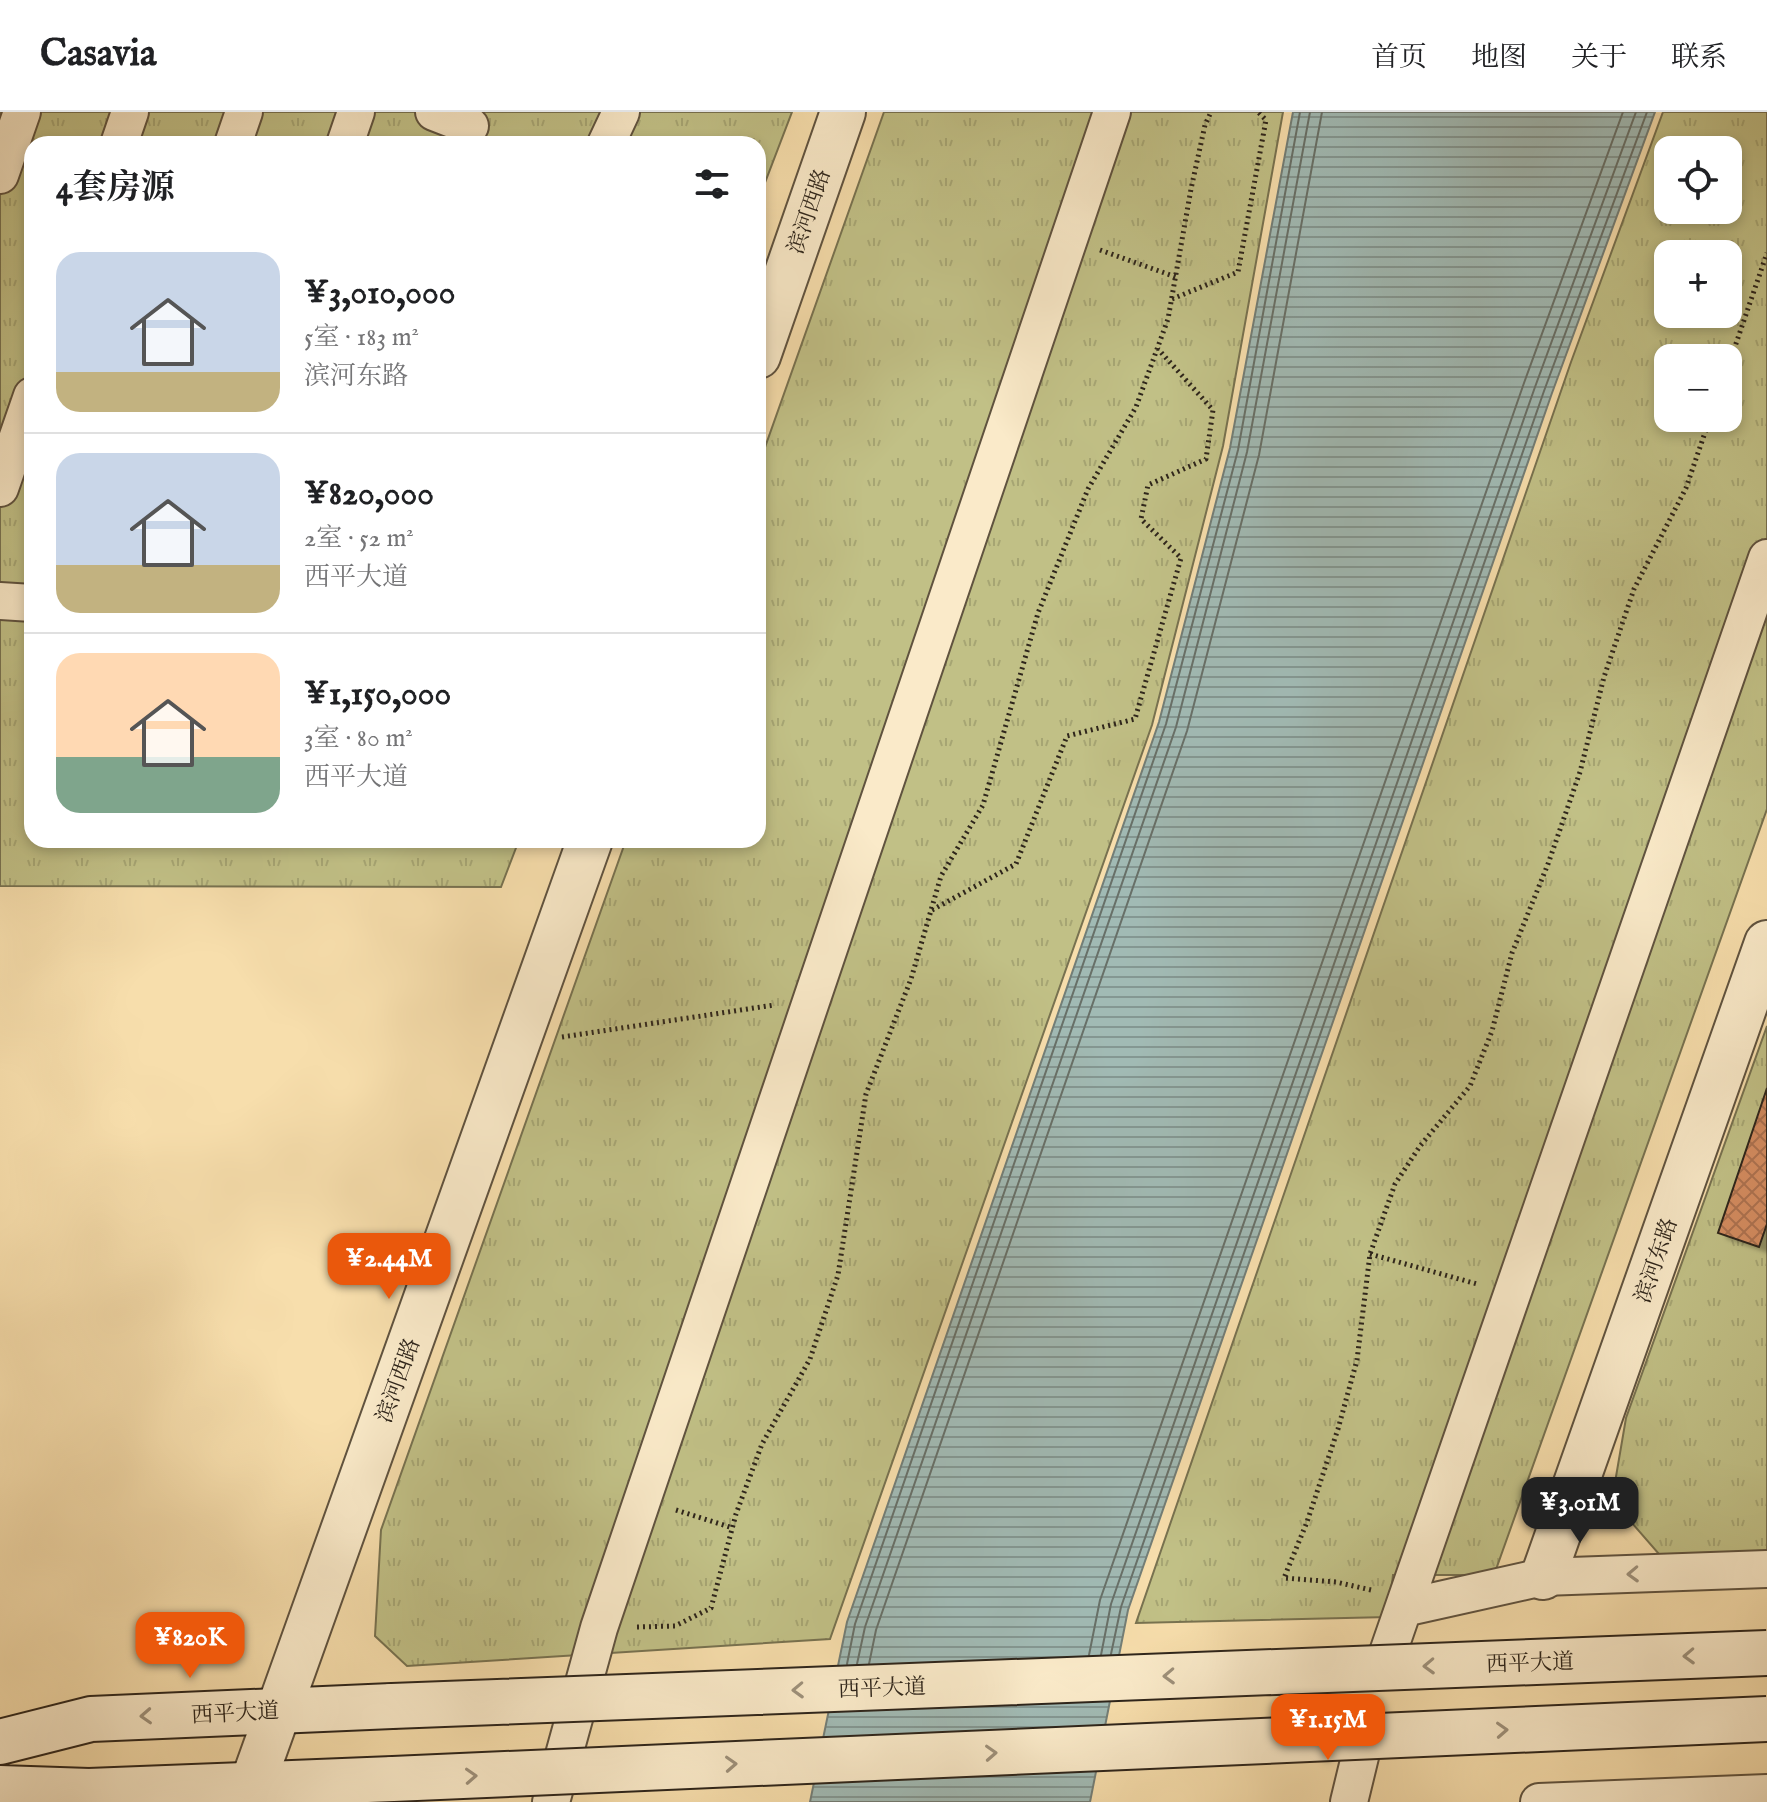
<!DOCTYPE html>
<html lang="zh">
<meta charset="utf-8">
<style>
body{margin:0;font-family:"IM FELL English","Noto Serif SC",serif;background:#f2f2f2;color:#202124;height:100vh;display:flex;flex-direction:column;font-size:30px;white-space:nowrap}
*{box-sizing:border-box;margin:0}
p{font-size:26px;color:#757577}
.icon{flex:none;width:44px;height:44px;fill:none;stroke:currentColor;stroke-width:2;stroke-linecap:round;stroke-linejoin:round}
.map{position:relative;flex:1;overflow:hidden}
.details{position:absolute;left:24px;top:24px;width:742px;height:712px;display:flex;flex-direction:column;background:#fff;border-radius:24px;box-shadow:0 4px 12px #0003}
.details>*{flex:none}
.controls{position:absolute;left:1654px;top:24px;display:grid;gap:16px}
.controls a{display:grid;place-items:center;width:88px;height:88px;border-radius:16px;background:#fff;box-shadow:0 4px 12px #0003;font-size:40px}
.price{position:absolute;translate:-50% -68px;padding:0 18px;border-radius:16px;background:#ea580c;color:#fff;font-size:26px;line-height:52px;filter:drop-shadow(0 2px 4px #0008)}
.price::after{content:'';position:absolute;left:50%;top:48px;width:24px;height:18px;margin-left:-12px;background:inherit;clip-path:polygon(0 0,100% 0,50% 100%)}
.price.active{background:#222;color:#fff}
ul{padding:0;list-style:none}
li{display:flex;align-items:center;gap:24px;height:200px;padding:0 32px}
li+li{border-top:2px solid #e0e0e0}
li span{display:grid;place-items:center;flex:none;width:224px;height:160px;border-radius:24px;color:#555}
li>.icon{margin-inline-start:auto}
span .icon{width:96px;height:96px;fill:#fffc;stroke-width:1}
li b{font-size:34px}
h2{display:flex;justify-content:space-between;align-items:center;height:96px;padding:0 32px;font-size:34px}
header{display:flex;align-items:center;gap:48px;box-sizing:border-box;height:112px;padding:0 40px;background:#fff;border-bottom:2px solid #e0e0e0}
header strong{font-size:38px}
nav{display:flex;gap:44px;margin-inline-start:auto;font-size:28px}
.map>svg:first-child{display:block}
.park{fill:url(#park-tufts);stroke:#787250;stroke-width:2;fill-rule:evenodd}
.water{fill:url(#water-rules);stroke:#737e77;stroke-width:2}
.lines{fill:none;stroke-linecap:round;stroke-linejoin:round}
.shore{stroke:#687068;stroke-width:2}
.building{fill:url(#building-cross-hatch);stroke:#2e251b;stroke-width:2;filter:url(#shadow)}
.minor-casing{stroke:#60533f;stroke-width:40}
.tertiary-casing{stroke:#60533f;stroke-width:48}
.secondary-casing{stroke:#2e251b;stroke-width:48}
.path{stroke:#2e251b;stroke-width:5;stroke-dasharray:2 4;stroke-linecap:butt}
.minor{stroke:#faeac9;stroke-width:36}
.tertiary{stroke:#faeac9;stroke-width:44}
.secondary{stroke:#faeac9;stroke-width:44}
.secondary-bridge-casing{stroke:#2e251b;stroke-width:48;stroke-linecap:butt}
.secondary-bridge{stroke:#faeac9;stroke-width:44}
.oneway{stroke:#9e917b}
.labels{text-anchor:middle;stroke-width:6;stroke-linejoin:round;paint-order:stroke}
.street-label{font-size:22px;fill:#2e251b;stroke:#faeac9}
</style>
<header>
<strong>Casavia</strong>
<nav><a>首页</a><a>地图</a><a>关于</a><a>联系</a></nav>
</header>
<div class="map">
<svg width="1767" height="1690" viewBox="0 0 1767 1690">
<defs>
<pattern id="park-tufts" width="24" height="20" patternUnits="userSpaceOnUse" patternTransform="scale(2)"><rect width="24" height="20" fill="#c1c086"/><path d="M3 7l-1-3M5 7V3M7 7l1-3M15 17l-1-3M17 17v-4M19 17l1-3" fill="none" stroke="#a6a573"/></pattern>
<pattern id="water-rules" width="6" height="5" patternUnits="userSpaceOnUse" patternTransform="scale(2)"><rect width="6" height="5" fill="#a1bab4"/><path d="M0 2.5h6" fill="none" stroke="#849792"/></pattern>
<pattern id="building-cross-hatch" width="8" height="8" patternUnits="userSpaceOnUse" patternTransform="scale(2)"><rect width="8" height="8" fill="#d38c61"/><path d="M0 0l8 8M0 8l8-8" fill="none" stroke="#ac724f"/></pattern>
<filter id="shadow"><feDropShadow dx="9" dy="5" stdDeviation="2" flood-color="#0004"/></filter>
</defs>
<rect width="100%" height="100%" fill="#f7deac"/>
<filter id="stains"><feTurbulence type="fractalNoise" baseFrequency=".0025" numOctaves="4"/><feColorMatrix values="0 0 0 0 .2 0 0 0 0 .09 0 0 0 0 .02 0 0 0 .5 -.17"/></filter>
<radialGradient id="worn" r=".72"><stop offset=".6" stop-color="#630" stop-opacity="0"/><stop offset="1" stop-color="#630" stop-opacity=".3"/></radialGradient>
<path class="park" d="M0,0H792L758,89V32H32V728H519L501,775L0,774Z
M884,0H1283L1223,334L1152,613L830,1527L407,1554L375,1524L381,1418L626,728H758V355Z
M1663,0H1767V697L1494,1463H1393L1388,1505L1136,1511L1571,250ZM1668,38H1728V98H1668ZM1668,142H1728V202H1668ZM1668,246H1728V306H1668Z
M1767,914V1445L1665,1449L1612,1388L1626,1306Z"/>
<path class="water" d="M1293,0H1655L1552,281L1128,1498L1090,1690H810L847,1510L1159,610L1230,336Z"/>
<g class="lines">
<path class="shore" d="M1111,1542L1121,1495L1544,279L1647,0
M1089,1543L1100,1488L1524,271L1623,0
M1101,1543L1111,1492L1535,275L1636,0
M847,1552L855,1512L1166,612L1238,338L1300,0
M857,1552L865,1515L1176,615L1247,340L1310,0
M869,1552L876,1518L1187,619L1259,343L1322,0"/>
</g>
<path class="building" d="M1767,976V1112L1759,1135L1718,1121Z"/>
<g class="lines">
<defs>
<path id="minor" d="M434,0L470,14
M119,32L130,0
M233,32L244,0
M345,32L356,0
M606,32L621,0
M0,63L22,0
M0,376L32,284
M0,489L32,491
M1404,1496L1543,1465L1767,1457
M1383,1555L1767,446
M551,1690L599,1516L1112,0
M1349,1690L1365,1624
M1539,1690L1767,1681"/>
<path id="tertiary" d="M758,244L843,0
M1543,1465L1767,831
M252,1673L590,728"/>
<path id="secondary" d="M0,1630L91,1607L392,1594
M0,1676L89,1679L393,1667"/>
</defs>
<use href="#minor" class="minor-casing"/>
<use href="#tertiary" class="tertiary-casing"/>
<use href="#secondary" class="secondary-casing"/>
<path class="path" d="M1100,138L1176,165
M1172,187L1238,160L1266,8L1258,0
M1728,255L1767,141
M932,798L1016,752L1067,624L1135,607L1181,446L1141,407L1148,373L1206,347L1213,298L1158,237
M562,925L774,893
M1370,1142L1477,1172
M676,1398L733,1416
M1371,1478L1336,1470L1284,1466L1307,1410L1338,1317L1357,1248L1370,1142L1395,1072L1420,1034L1470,974L1492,919L1512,841L1548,752L1580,660L1604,565L1634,477L1686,376L1710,306
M637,1515L675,1514L711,1496L736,1402L762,1332L810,1247L838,1163L866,982L911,867L941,764L983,693L1038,501L1088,377L1136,295L1168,207L1191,77L1205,13L1211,0"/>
<use href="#minor" class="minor"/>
<use href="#tertiary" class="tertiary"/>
<use href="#secondary" class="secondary"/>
<defs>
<path id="secondary-bridge" d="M392,1594L1767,1541
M393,1667L1767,1607"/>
</defs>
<use href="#secondary-bridge" class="secondary-bridge-casing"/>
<use href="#secondary-bridge" class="secondary-bridge"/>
</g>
<defs><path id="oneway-chevron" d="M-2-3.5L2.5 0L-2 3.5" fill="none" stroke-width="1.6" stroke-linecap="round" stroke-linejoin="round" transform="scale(2)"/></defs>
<g class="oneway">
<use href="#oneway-chevron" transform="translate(1633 1462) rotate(178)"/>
<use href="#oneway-chevron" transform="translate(1689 1544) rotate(178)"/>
<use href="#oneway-chevron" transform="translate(1429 1554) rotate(178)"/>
<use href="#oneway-chevron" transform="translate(1169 1564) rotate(178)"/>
<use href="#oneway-chevron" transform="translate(798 1578) rotate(178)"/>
<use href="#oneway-chevron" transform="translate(146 1604) rotate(177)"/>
<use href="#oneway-chevron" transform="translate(1502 1618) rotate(-3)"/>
<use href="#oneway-chevron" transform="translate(991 1641) rotate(-3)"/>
<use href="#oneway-chevron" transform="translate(731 1652) rotate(-3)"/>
<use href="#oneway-chevron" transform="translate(471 1664) rotate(-3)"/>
</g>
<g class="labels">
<g class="street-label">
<text transform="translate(808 99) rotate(-71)" y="8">滨河西路</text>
<text transform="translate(1655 1148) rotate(-71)" y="8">滨河东路</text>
<text transform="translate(397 1268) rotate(-70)" y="8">滨河西路</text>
<text transform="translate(1530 1550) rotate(-2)" y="8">西平大道</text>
<text transform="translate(882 1575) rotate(-2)" y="8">西平大道</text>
<text transform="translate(235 1600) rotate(-3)" y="8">西平大道</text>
</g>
</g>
<rect width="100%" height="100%" filter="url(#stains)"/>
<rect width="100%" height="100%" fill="url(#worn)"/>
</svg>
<div class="controls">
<a><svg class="icon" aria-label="locate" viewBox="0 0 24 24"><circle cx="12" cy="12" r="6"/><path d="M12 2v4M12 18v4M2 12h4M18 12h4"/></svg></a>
<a>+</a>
<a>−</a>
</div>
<b class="price" style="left:389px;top:1189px">¥2.44M</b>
<b class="price active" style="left:1580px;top:1433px">¥3.01M</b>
<b class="price" style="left:190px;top:1568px">¥820K</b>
<b class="price" style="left:1328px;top:1650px">¥1.15M</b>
<section class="details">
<h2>4套房源<svg class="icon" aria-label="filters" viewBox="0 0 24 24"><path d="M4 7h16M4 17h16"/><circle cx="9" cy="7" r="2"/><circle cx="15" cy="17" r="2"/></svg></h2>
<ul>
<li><span style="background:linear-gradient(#c9d6e8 75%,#c2b280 0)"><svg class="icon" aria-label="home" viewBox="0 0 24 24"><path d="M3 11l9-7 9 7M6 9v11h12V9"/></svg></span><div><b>¥3,010,000</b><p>5室 · 183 m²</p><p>滨河东路</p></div></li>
<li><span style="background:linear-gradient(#c9d6e8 70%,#c2b280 0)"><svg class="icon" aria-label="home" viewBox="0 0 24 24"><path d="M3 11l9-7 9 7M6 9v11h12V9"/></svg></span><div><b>¥820,000</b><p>2室 · 52 m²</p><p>西平大道</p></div></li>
<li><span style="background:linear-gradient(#ffd9b3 65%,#7fa58c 0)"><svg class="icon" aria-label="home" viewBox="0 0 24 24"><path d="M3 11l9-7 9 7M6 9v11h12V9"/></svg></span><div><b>¥1,150,000</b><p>3室 · 80 m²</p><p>西平大道</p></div></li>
</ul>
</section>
</div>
